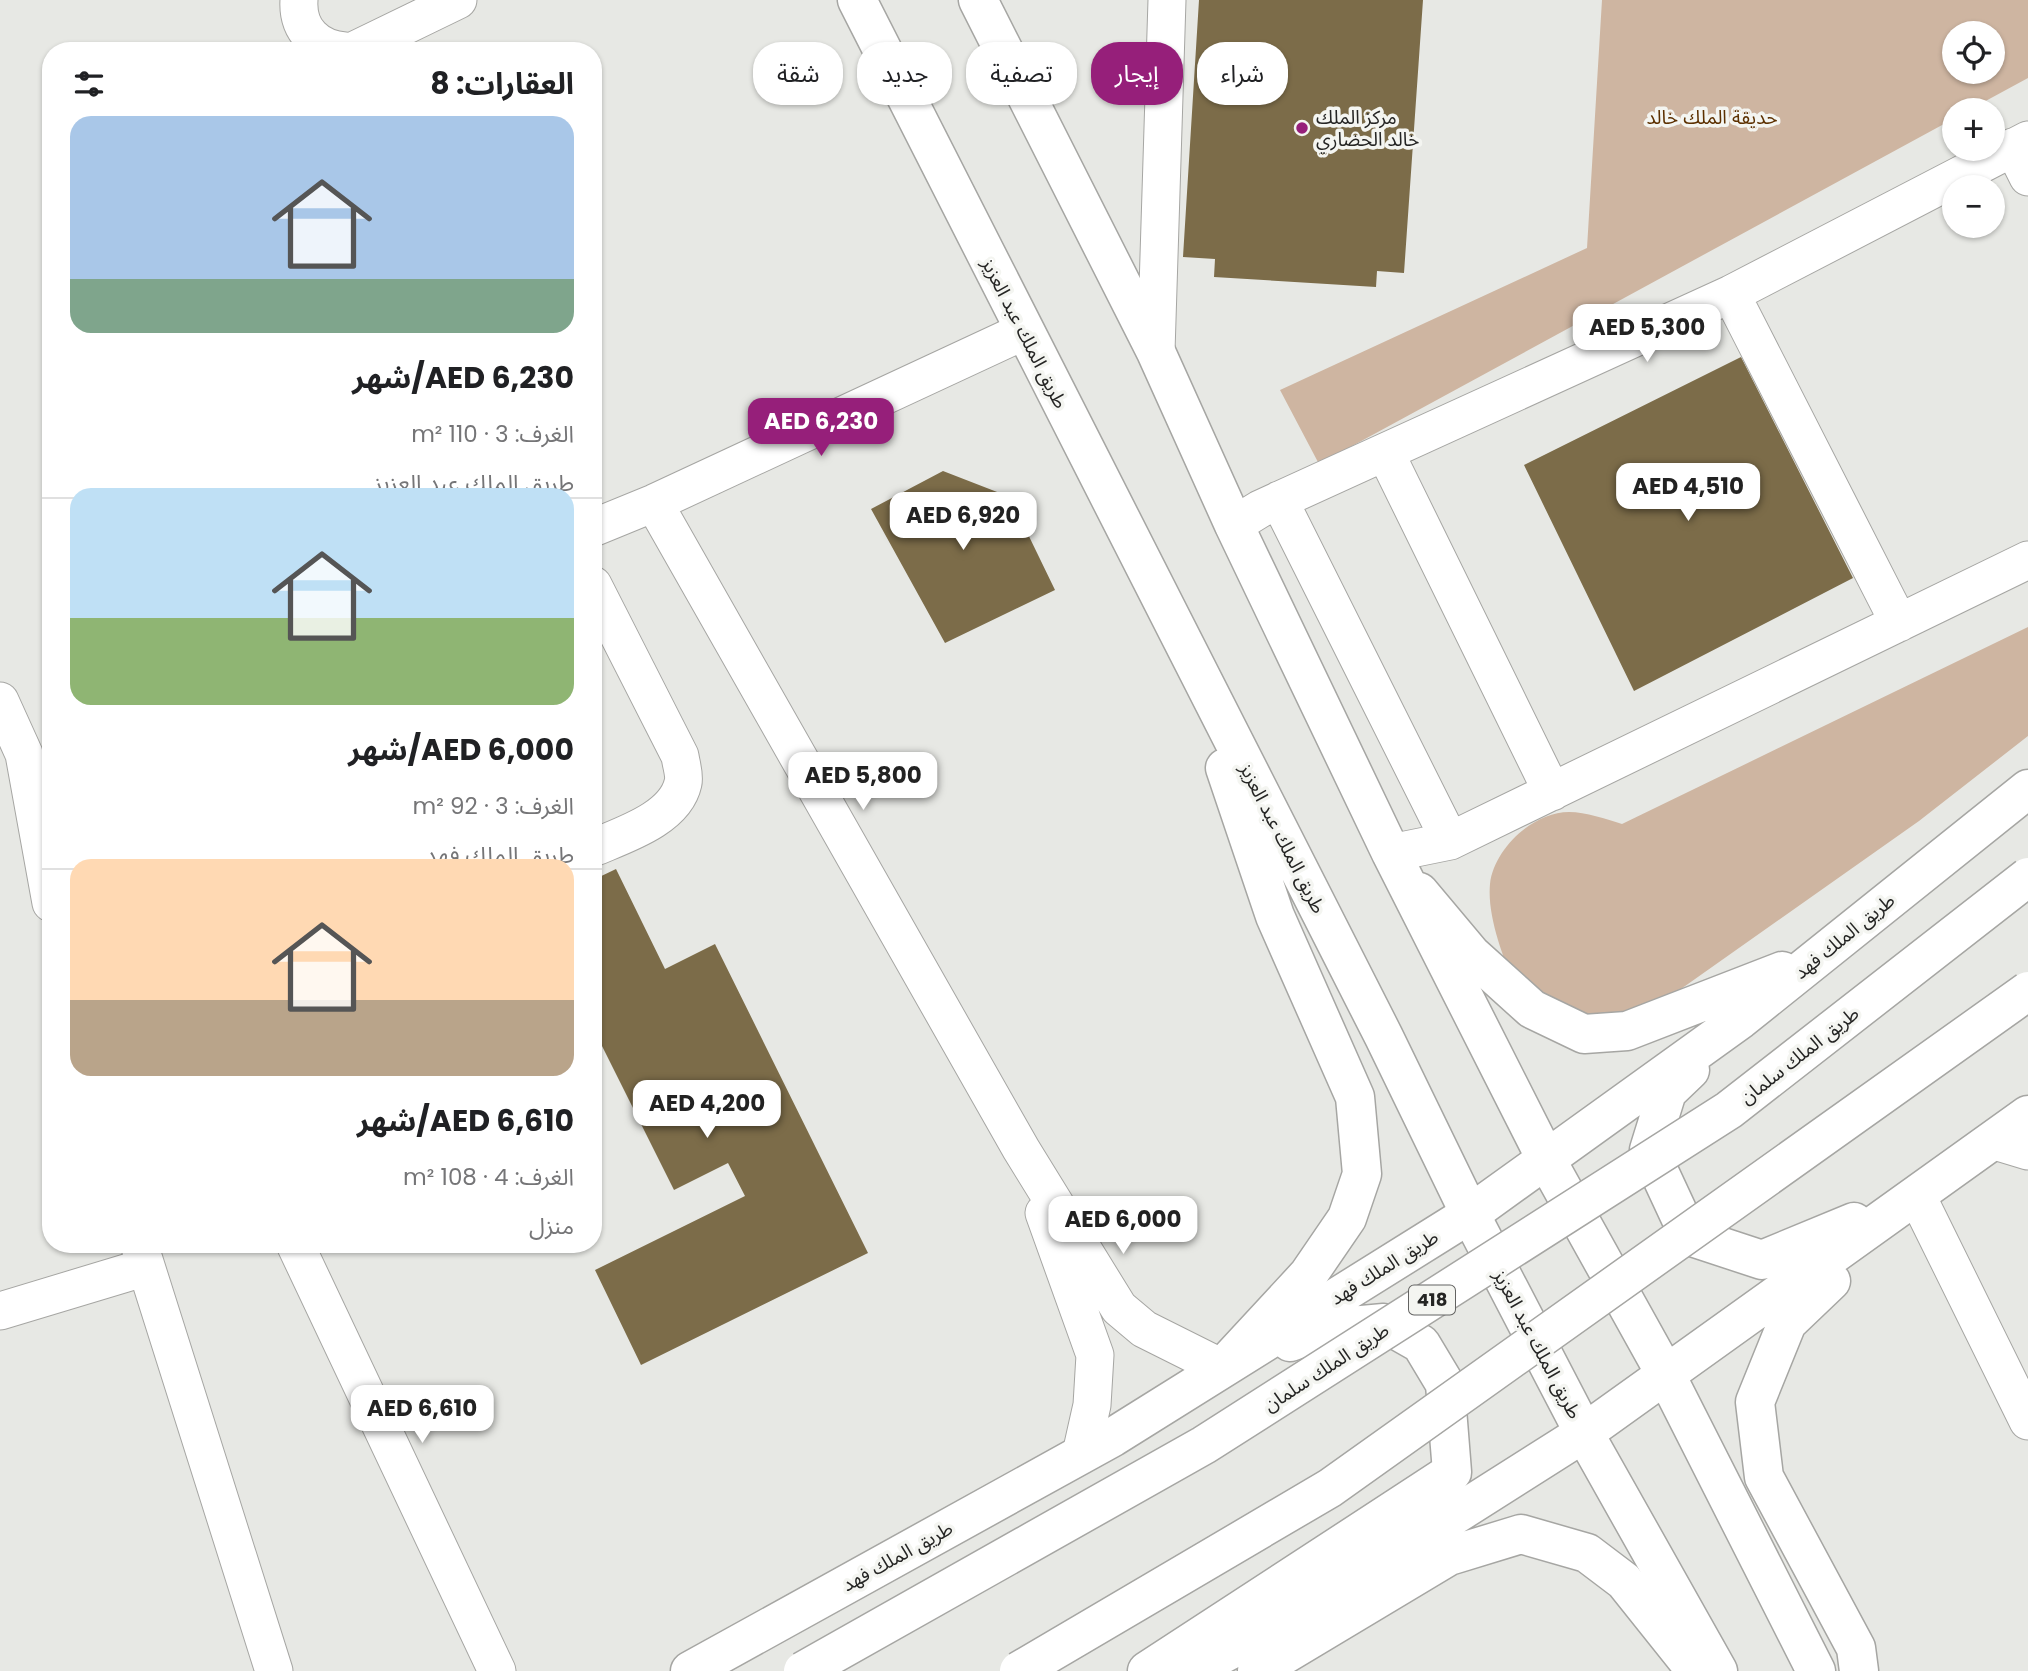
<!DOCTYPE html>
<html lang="ar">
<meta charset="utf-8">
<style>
body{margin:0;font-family:Poppins,"Noto Sans Arabic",sans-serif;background:#f6f6f6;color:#202124;direction:rtl;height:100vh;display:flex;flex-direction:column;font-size:26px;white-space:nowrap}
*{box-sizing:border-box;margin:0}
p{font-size:23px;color:#757577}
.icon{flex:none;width:38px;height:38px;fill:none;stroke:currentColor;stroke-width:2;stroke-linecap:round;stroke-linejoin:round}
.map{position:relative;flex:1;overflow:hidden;direction:ltr}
.drawer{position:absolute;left:42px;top:42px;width:560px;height:1211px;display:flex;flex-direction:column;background:#fff;border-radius:28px;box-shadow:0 2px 5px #0004;direction:rtl}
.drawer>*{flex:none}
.banner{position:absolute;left:623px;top:42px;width:665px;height:63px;direction:rtl;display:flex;gap:14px}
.fabs{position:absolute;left:1942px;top:21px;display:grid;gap:14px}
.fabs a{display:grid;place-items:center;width:63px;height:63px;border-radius:50%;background:#fff;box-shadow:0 2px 5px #0004;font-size:35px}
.price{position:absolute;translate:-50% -60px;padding:0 16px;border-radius:14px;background:#fff;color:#222;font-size:23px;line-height:46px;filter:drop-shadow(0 2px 4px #0008)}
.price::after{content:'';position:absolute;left:50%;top:42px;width:21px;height:16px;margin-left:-10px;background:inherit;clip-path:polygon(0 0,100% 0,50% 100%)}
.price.on{background:#961f7a;color:#fff}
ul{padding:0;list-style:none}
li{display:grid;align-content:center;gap:14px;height:371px;padding:0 28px}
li+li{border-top:2px solid #e0e0e0}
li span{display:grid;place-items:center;height:217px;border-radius:21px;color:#555}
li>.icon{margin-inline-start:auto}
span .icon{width:126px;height:126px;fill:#fffc;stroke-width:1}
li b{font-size:30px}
h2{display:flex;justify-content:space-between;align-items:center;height:84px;padding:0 28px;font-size:30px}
.pill{padding:0 24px;border-radius:28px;background:#fff;box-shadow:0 2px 5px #0004;font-size:24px;line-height:63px}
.pill.on{background:#961f7a;color:#fff}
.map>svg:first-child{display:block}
.green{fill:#ceb5a1;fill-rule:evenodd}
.building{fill:#7c6c49}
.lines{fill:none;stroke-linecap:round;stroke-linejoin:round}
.minor-casing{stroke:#a6a6a3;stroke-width:39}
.major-casing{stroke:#a6a6a3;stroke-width:41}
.highway-casing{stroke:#a6a6a3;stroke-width:41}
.minor{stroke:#fff;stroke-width:37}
.major{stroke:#fff;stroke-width:38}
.highway{stroke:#fff;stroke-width:38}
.highway-bridge-casing{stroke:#a6a6a3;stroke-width:41;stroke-linecap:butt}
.highway-bridge{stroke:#fff;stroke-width:38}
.poi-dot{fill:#961f7a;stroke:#f4f5f1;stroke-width:2.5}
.labels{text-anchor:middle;stroke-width:7;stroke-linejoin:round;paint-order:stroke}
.shield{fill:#f4f5f1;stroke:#636362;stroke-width:2}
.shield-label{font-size:18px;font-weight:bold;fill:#252524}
.poi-label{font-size:19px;fill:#252524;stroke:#f4f5f1;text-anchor:start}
.park-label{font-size:19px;fill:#5c3000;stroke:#f4f5f1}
.street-label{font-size:19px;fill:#252524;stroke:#f4f5f1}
</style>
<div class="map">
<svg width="2028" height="1671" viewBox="0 0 2028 1671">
<rect width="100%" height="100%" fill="#e7e8e4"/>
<path class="green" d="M1602,0H2028V78L1969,110H1955V118L1319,464L1280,390L1587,248ZM1955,33H1993V72H1955Z
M2028,627V736L1919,821L1637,1020L1583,1022L1514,984C1503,956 1487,916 1490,884C1494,849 1533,812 1569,812C1586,812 1606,819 1622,824Z"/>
<path class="building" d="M1199,0H1423L1404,273L1377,271L1376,287L1214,277L1215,259L1183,257Z
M1741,357L1853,578L1634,691L1524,465Z
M943,471L1010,497L1055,590L945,643L871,509Z
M616,869L665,969L715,944L868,1253L641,1365L595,1270L745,1196L728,1163L674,1190L593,1028V880Z"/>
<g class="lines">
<defs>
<path id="minor" d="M299,0C297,30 317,49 345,51
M353,51L458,0
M2013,147L2028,177
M1731,294L1899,623
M1156,352L1167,0
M1385,452L1552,792
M1279,500L1450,841
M654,503L1021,1149L1119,1308L1144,1329L1222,1368
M1234,525L1260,509L1731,294L2028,140
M593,528L654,503L1024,331
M593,585L680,756C681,764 685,775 683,783C675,819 623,835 593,848
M0,701L24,754L51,903
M1391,853L1450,841L2028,560
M1995,1141L2028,1151
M1917,1196L2028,1421
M1044,1213L1095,1355L1092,1405L1081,1454
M139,1244L274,1671
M295,1244L497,1671
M0,1311L146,1267"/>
<path id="major" d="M1419,892L1471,954L1532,1009L1584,1034L1627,1031L1782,971
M1690,1070L1667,1092L1649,1150L1689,1236L1762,1260L1854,1222
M1831,1281L1787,1323L1755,1402L1764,1477L1856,1648L1859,1671
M690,1671L1113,1437L1470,1214L1741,1019L2028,789
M1147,1671L1452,1472L1445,1384L1421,1344L1384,1323L1329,1328L1290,1342
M1191,1671L1308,1608L1584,1433L2028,1115
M1257,1671L1449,1556L1521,1534L1587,1553L1624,1581L1696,1671"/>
<path id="highway" d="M857,0L1384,1037L1470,1214L1584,1433L1718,1671
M978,0L1156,352L1234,525L1391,853L1547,1161L1666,1375L1816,1671
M1222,1368L1308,1275L1347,1218L1362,1174L1355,1097L1275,916L1225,768"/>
</defs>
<use href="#minor" class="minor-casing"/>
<use href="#major" class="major-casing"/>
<use href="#highway" class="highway-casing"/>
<use href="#minor" class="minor"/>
<use href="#major" class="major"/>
<use href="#highway" class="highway"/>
<defs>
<path id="highway-bridge" d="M803,1671L1204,1445L1729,1110L2028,877
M1019,1671L1330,1488L2028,991"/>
</defs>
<use href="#highway-bridge" class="highway-bridge-casing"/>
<use href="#highway-bridge" class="highway-bridge"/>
</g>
<circle class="poi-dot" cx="1302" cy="128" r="7"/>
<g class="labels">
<rect class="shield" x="1409" y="1285.5" width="46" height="29" rx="5"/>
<g class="shield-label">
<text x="1432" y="1306">418</text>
</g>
<g class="poi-label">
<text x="1316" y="124">مركز الملك<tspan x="1316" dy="22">خالد الحضاري</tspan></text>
</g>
<g class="park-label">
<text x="1712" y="124">حديقة الملك خالد</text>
</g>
<g class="street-label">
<text transform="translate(1025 333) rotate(63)" y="7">طريق الملك عبد العزيز</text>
<text transform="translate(1283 838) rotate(63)" y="7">طريق الملك عبد العزيز</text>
<text transform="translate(1844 936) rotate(-39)" y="7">طريق الملك فهد</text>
<text transform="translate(1799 1055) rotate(-38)" y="7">طريق الملك سلمان</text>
<text transform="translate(1384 1267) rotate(-32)" y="7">طريق الملك فهد</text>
<text transform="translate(1538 1344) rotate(62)" y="7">طريق الملك عبد العزيز</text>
<text transform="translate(1326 1367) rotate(-33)" y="7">طريق الملك سلمان</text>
<text transform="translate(897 1556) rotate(-29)" y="7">طريق الملك فهد</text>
</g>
</g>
</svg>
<div class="fabs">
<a><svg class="icon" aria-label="locate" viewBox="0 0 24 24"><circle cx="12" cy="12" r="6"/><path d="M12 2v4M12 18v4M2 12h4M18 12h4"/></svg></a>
<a>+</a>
<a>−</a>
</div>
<b class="price" style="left:1647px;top:364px">AED 5,300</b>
<b class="price on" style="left:821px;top:458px">AED 6,230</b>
<b class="price" style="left:1688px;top:523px">AED 4,510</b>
<b class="price" style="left:963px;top:552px">AED 6,920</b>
<b class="price" style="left:863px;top:812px">AED 5,800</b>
<b class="price" style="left:707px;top:1140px">AED 4,200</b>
<b class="price" style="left:1123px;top:1256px">AED 6,000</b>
<b class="price" style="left:422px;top:1445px">AED 6,610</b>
<div class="banner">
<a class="pill">شراء</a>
<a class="pill on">إيجار</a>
<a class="pill">تصفية</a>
<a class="pill">جديد</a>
<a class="pill">شقة</a>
</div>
<section class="drawer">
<h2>العقارات: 8<svg class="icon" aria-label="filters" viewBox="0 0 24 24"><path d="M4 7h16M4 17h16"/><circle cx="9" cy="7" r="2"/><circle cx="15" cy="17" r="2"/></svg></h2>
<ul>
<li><span style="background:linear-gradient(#a9c7e8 75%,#7fa58c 0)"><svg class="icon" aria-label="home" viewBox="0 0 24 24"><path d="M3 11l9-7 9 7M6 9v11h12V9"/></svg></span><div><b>AED 6,230/شهر</b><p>الغرف: 3 · 110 m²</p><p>طريق الملك عبد العزيز</p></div></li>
<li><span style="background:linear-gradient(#bfe0f5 60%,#8fb573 0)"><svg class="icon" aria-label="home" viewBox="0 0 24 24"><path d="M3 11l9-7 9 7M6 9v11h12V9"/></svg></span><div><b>AED 6,000/شهر</b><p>الغرف: 3 · 92 m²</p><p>طريق الملك فهد</p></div></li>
<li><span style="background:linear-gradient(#ffd9b3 65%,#b9a48a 0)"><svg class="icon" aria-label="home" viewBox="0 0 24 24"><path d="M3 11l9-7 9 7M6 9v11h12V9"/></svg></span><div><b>AED 6,610/شهر</b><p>الغرف: 4 · 108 m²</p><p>منزل</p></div></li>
</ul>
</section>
</div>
